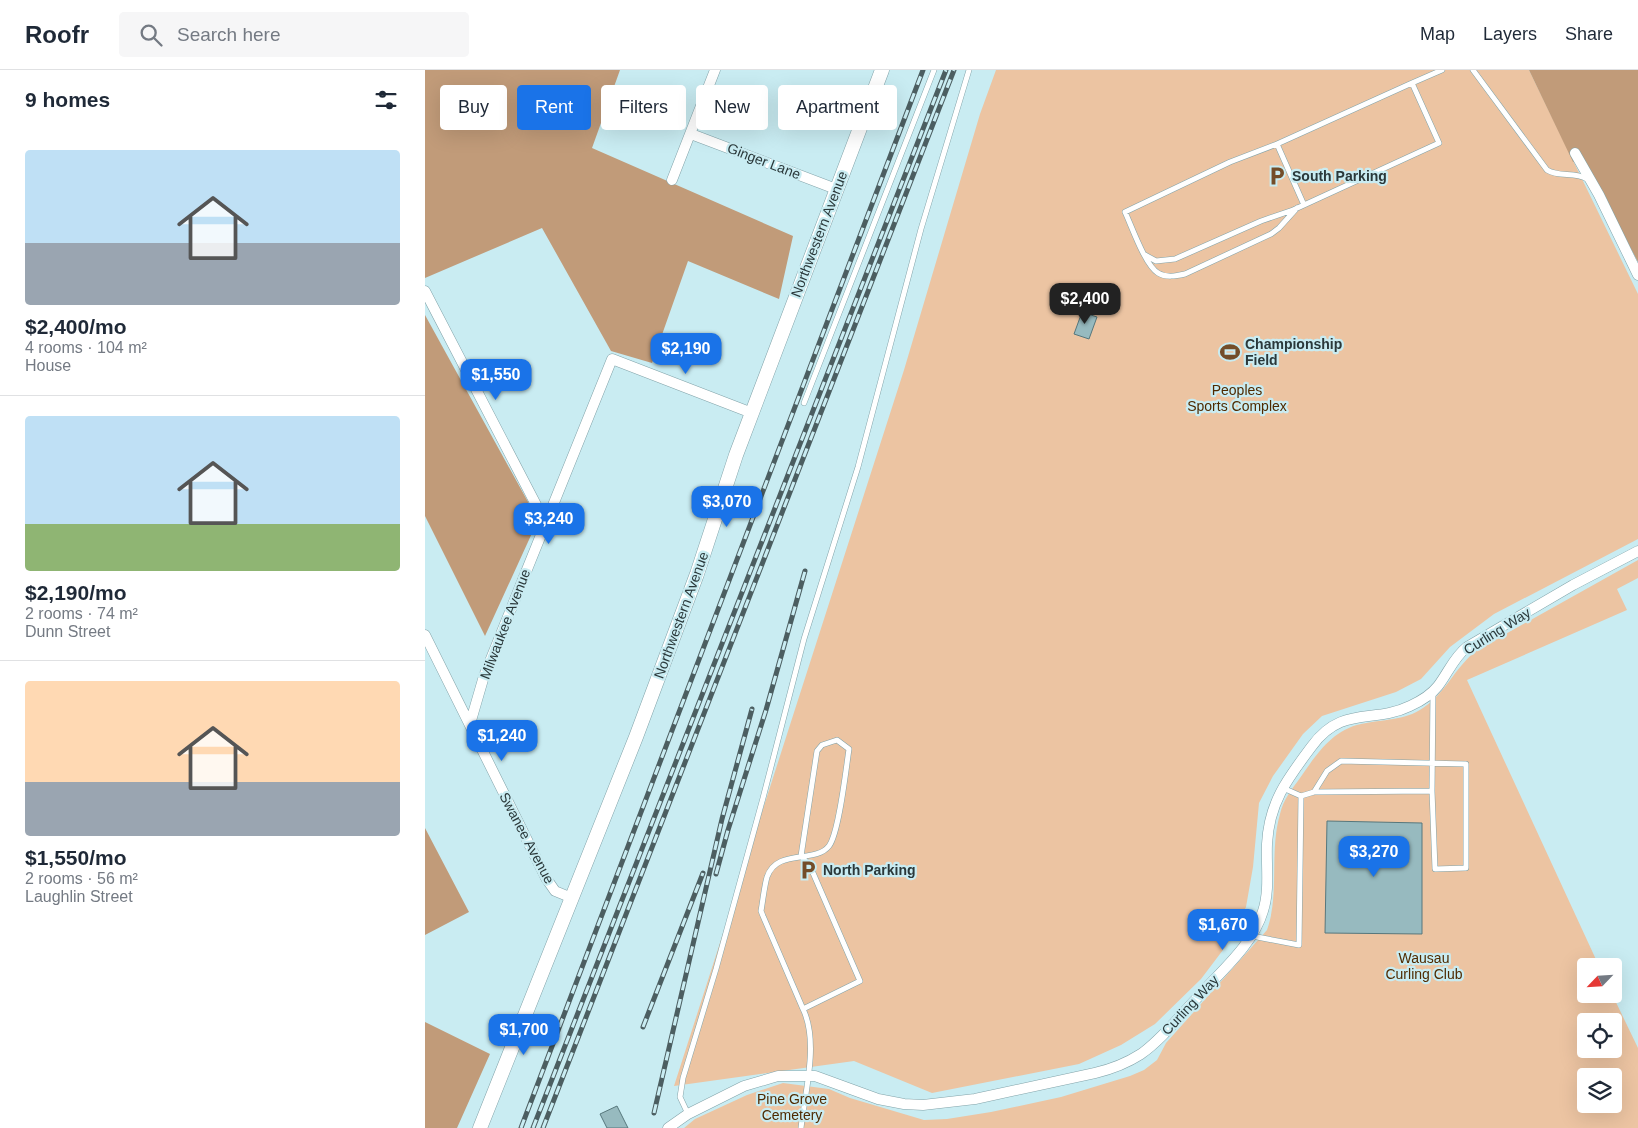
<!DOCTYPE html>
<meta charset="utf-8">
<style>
body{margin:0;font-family:Arial,sans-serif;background:#f6f6f7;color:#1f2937;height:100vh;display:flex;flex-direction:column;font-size:19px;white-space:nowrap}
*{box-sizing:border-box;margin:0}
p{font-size:16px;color:#747a83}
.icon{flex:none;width:28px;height:28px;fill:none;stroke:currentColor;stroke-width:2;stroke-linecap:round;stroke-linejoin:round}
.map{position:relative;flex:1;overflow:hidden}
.drawer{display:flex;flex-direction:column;background:#fff;width:425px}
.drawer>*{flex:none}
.hud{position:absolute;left:15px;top:15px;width:475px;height:45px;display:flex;gap:10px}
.needle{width:32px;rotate:245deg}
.tools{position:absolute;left:1152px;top:888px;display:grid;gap:10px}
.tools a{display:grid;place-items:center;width:45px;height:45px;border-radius:5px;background:#fff;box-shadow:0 5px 20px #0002;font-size:25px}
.price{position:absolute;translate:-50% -42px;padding:0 11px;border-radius:10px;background:#1a73e8;color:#fff;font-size:16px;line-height:32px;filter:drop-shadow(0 1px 2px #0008)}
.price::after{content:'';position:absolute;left:50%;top:30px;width:15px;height:11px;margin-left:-8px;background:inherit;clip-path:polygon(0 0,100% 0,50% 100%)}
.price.active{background:#222;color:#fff}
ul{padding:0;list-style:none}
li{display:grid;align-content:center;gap:10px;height:265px;padding:0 25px}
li+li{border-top:1px solid #e0e1e3}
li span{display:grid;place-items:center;height:155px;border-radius:5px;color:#555}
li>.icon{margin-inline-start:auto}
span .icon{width:90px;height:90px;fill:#fffc;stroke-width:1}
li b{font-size:21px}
h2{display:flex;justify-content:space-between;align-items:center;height:60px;padding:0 25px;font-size:21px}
.pill{padding:0 18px;border-radius:5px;background:#fff;box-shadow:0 5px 20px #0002;font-size:18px;line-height:45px}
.pill.active{background:#1a73e8;color:#fff}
header{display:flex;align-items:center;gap:30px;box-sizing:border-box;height:70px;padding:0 25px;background:#fff;border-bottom:1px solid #e0e1e3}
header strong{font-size:24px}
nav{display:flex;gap:28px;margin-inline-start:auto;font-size:18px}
.search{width:350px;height:45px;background:#f6f6f7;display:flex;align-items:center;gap:12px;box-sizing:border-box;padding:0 18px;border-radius:5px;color:#747a83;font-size:19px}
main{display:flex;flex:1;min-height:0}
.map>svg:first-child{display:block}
.green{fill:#ecc4a2;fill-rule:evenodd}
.forest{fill:#c19b79}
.building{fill:#97babf;stroke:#57777c}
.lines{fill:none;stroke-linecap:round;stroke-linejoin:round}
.lane-casing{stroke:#82a3a9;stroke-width:6}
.street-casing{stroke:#82a3a9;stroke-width:11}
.secondary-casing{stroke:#82a3a9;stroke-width:15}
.lane{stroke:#fff;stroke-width:5}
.street{stroke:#fff;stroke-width:10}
.secondary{stroke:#fff;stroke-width:14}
.rail-casing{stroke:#4c5e61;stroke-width:5}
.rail{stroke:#c9ecf2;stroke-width:3;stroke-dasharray:9;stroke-linecap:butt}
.labels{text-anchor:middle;stroke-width:4.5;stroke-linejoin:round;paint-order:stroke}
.street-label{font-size:14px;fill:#2a383a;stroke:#c9ecf2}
.poi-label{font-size:14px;font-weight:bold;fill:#2a383a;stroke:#c9ecf2;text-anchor:start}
.park-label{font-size:14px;fill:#4f2a00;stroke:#c9ecf2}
</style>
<header>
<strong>Roofr</strong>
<div class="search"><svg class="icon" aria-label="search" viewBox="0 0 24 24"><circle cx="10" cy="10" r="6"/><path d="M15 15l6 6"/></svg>Search here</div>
<nav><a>Map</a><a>Layers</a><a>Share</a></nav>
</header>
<main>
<section class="drawer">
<h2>9 homes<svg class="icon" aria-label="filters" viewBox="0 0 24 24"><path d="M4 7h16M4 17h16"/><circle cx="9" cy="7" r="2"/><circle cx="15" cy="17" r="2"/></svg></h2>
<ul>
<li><span style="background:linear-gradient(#bfe0f5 60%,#9aa5b1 0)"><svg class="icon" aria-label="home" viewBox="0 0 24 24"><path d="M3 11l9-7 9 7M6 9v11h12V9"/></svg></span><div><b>$2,400/mo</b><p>4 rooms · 104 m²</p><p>House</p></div></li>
<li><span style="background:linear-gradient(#bfe0f5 70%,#8fb573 0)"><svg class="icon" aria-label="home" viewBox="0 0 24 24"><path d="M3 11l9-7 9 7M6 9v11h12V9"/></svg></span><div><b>$2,190/mo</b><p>2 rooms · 74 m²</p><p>Dunn Street</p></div></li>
<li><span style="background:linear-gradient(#ffd9b3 65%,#9aa5b1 0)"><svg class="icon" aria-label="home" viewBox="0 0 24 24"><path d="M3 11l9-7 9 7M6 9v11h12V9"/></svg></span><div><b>$1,550/mo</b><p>2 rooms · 56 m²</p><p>Laughlin Street</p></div></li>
</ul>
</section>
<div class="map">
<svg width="1213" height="1058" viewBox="0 0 1213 1058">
<rect width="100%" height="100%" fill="#c9ecf2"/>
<path class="green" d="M571,0H1104L1213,224V469L1069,544L1025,577L996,609L971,622L897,646L878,664L848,706L834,733L828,797L821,837L801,876L776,909L730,954L696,975L654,994L507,1023L429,991L249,1016L479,300L555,44Z
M1213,490V508L1192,519L1202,540L1042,610L1174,896H1161V924H1187L1213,978V1058H259L270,1049L322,1025L358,1013L404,1019L425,1028L499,1050L522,1049L566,1042L636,1027L705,1006L719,1000L732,990L741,973L842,860C855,824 844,782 855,744C858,730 867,719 875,708C891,685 907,660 936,654C958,649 979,651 998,638C1021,623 1030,597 1052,580ZM1161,951H1189V979H1161ZM1161,1006H1189V1034H1161Z"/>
<path class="forest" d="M0,0H195L167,78L368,166L354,229L263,191L227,293L186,281L117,158L0,208Z
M1104,0H1213V192L1157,88L1148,92Z
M0,245L113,450L60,566L0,446Z
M0,758L44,842L0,865Z
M0,952L65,984L32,1058H0Z"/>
<path class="building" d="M657,242L672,247L664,269L649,264Z
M902,751L997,753V864L900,863Z
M192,1036L203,1058H182L175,1044Z"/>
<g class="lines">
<defs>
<path id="lane" d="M1048,0L1122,100C1135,108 1149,101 1162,109
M987,13L1017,0
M852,74L879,135
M720,185L731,191L750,189L836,151L868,140L879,135L1014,73L987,13L852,74L805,92L700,142C707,157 720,195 733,203C741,208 751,206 760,204L846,164L854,158L872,138
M379,333L509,0
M858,718L876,726L889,722L1007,721L1008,621
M889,722L902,701L916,691L1041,694V798L1010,799L1007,721
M827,866L874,875L876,726
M263,1044L255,1027L258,1008L291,899L338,728L379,569L433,397L496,159L544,0
M376,1058C380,1022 394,972 378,939L338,846L336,841C338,830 339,818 342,807C352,778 390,794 404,776C414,763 421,699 424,679L412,670L397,675L392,681L376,786L385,796L435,911L378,939"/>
<path id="street" d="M266,64L411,119
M1150,83L1174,125L1213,205
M247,110L290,0
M0,221L120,452
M0,565L121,808L130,821L147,828
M45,654L59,606L187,289L327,343
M243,1058L263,1044L319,1016L353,1006H390L453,1029L479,1034L498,1035L550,1029L670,1003C687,999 702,993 716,984C737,969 754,947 772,928C795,902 828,875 838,841C845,820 841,796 842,774C844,732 863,708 887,676C917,635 948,654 985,636C996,631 1006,625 1013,616C1023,603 1029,587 1042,577L1148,515L1213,481"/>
<path id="secondary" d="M55,1058L211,667L272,504L311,385L457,0"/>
</defs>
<use href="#lane" class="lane-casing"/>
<use href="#street" class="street-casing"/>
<use href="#secondary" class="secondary-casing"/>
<use href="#lane" class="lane"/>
<use href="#street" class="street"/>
<use href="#secondary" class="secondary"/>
<defs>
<path id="rail" d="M291,804L303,760L341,640L380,501
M218,957L278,803
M229,1043L297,749L327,639
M96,1058L498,0
M108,1058L521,0
M118,1058L529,0"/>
</defs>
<use href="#rail" class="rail-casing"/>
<use href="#rail" class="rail"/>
</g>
<defs>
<symbol id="parking-bare" viewBox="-9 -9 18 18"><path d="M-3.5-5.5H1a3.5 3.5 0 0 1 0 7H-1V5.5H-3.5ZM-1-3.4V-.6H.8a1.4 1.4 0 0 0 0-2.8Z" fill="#734d29" stroke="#c9ecf2" stroke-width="2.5" paint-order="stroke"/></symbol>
<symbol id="stadium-bare" viewBox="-9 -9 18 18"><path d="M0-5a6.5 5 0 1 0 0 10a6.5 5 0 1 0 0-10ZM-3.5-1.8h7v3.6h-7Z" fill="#734d29" stroke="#c9ecf2" stroke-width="2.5" paint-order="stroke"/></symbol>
</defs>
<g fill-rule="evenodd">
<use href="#parking-bare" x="838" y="92" width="28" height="28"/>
<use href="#stadium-bare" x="791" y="268" width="28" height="28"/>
<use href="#parking-bare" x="369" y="786" width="28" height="28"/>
</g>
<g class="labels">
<g class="street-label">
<text transform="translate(339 91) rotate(21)" y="5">Ginger Lane</text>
<text transform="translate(394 164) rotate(-69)" y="5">Northwestern Avenue</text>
<text transform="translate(256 545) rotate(-70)" y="5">Northwestern Avenue</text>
<text transform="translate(80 554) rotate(-69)" y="5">Milwaukee Avenue</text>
<text transform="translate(1072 561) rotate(-32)" y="5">Curling Way</text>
<text transform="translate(102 768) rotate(62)" y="5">Swanee Avenue</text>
<text transform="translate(765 935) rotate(-47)" y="5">Curling Way</text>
</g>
<g class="poi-label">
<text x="867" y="111">South Parking</text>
<text x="820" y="279">Championship<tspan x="820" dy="16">Field</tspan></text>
<text x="398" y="805">North Parking</text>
</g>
<g class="park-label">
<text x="812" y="325">Peoples<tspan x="812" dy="16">Sports Complex</tspan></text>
<text x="999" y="893">Wausau<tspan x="999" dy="16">Curling Club</tspan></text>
<text x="367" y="1034">Pine Grove<tspan x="367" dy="16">Cemetery</tspan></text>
</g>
</g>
</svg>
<div class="tools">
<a><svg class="needle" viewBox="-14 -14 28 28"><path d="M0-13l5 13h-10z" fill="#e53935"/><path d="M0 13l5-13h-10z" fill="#747a83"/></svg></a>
<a><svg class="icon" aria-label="locate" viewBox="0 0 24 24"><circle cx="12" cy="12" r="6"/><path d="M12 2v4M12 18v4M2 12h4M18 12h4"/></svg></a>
<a><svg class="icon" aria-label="layers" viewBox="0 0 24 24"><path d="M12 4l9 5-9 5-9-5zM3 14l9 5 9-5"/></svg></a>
</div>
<b class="price active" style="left:660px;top:255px">$2,400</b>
<b class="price" style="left:261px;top:305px">$2,190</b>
<b class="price" style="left:71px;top:331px">$1,550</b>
<b class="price" style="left:302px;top:458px">$3,070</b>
<b class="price" style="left:124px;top:475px">$3,240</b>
<b class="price" style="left:77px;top:692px">$1,240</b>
<b class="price" style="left:949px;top:808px">$3,270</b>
<b class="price" style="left:798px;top:881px">$1,670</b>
<b class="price" style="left:99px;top:986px">$1,700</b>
<div class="hud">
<a class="pill">Buy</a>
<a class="pill active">Rent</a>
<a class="pill">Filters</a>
<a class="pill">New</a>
<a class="pill">Apartment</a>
</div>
</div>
</main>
